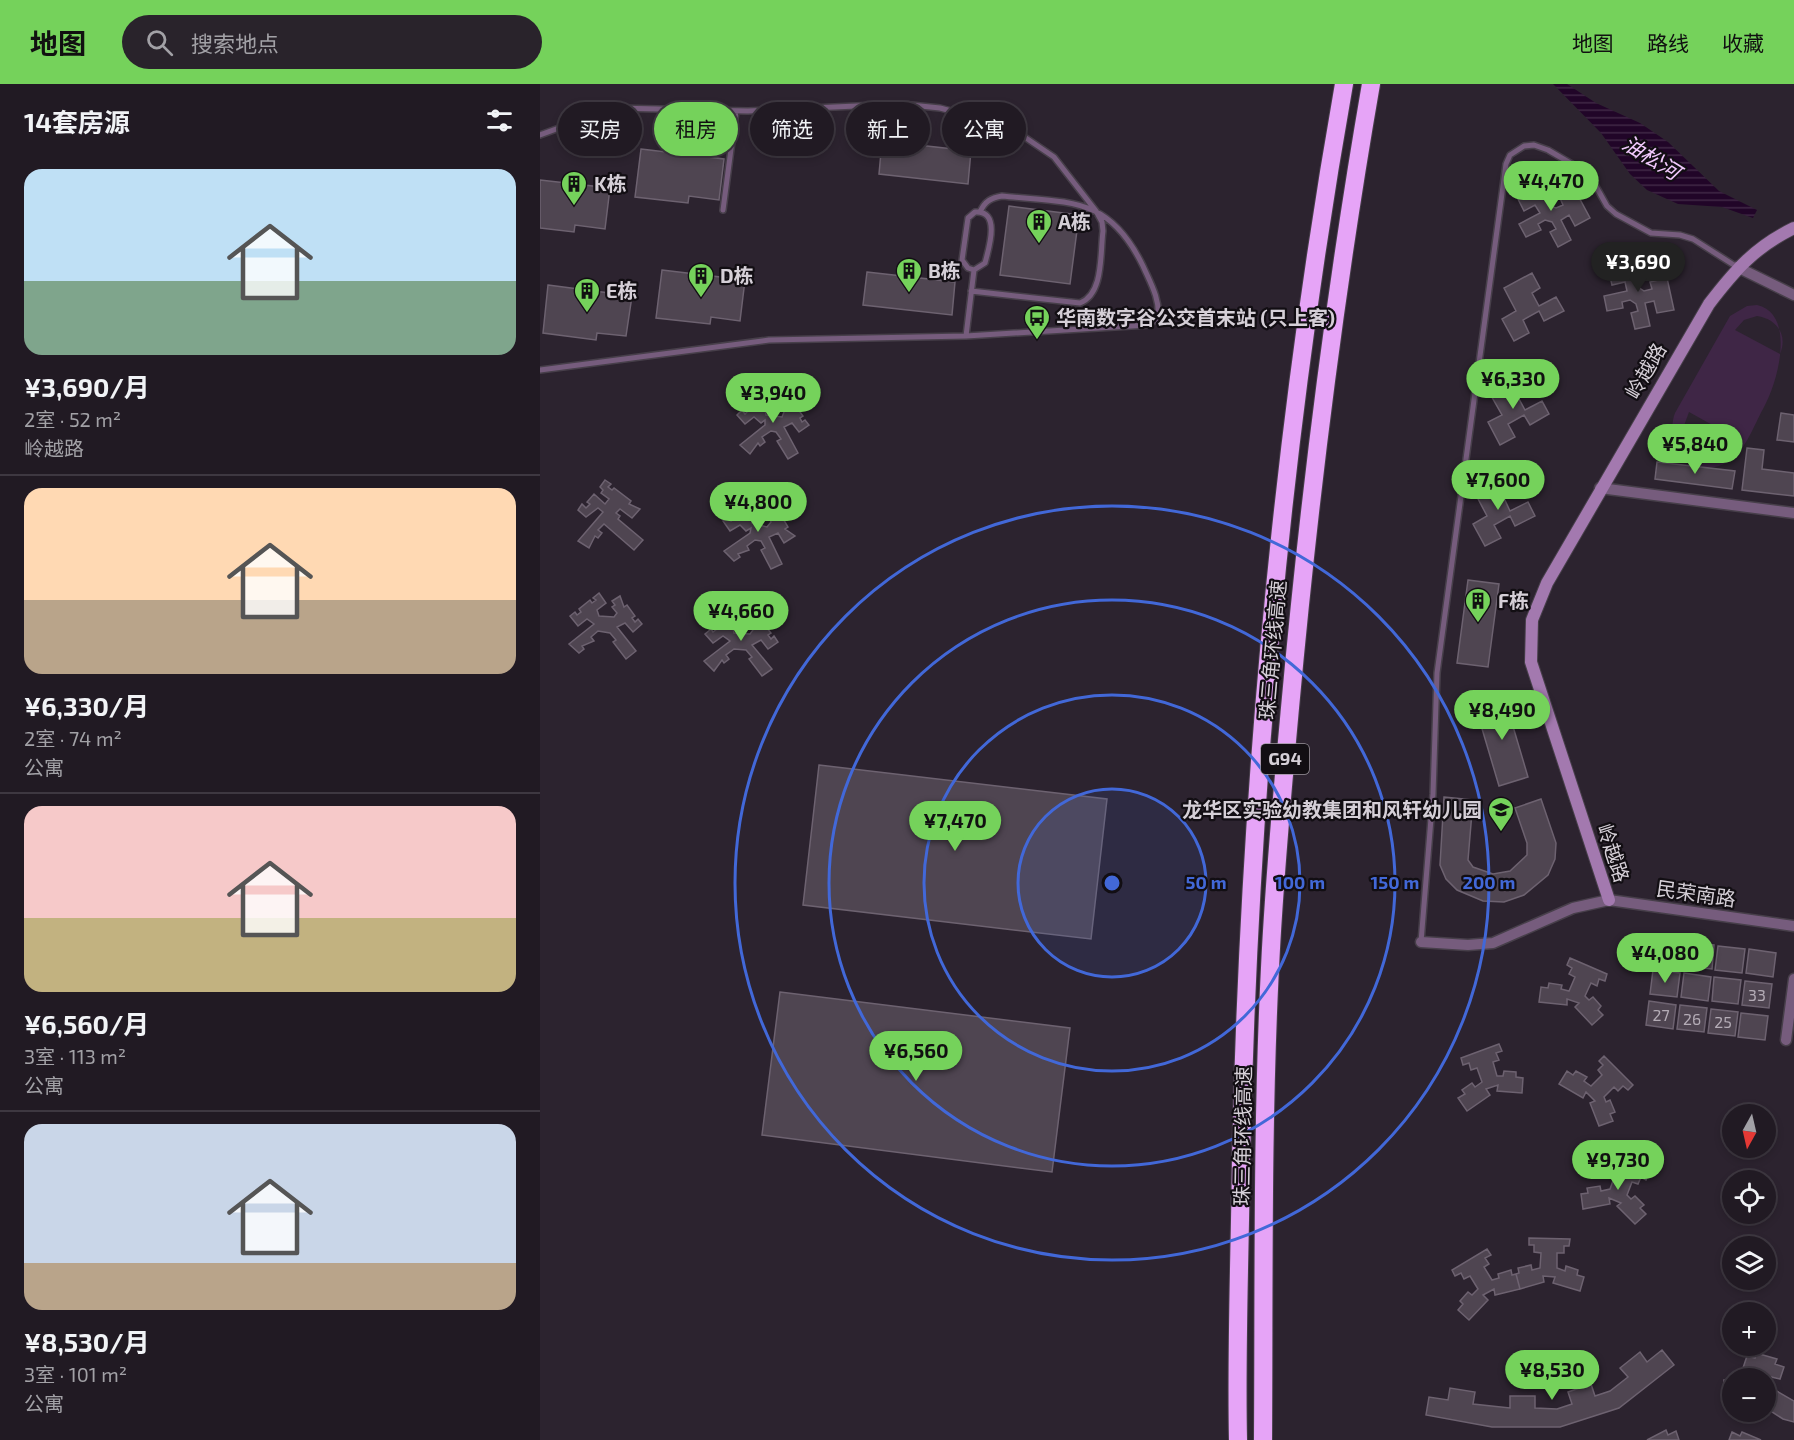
<!DOCTYPE html>
<html lang="zh">
<meta charset="utf-8">
<style>
body{margin:0;font-family:"Exo 2","Noto Sans SC",sans-serif;background:#29232b;color:#f1f3f6;height:100vh;display:flex;flex-direction:column;font-size:22px;white-space:nowrap}
*{box-sizing:border-box;margin:0}
p{font-size:20px;color:#a2a1a6}
.icon{flex:none;width:33px;height:33px;fill:none;stroke:currentColor;stroke-width:2;stroke-linecap:round;stroke-linejoin:round}
.map{position:relative;flex:1;overflow:hidden}
.side{display:flex;flex-direction:column;background:#211a23;width:540px}
.side>*{flex:none}
.banner{position:absolute;left:18px;top:18px;width:570px;height:54px;display:flex;gap:12px}
.needle{width:39px;rotate:188deg}
.tools{position:absolute;left:1182px;top:1020px;display:grid;gap:12px}
.tools a{display:grid;place-items:center;width:54px;height:54px;border-radius:50%;background:#211a23;box-shadow:0 3px 9px #0003,0 0 0 2px #3e3841;font-size:30px}
.price{position:absolute;translate:-50% -51px;padding:0 14px;border-radius:21px;background:#75d25b;color:#111;font-size:20px;line-height:39px;filter:drop-shadow(0 2px 3px #0008)}
.price::after{content:'';position:absolute;left:50%;top:36px;width:18px;height:14px;margin-left:-9px;background:inherit;clip-path:polygon(0 0,100% 0,50% 100%)}
.price.active{background:#222;color:#fff}
ul{padding:0;list-style:none}
li{display:grid;align-content:center;gap:12px;height:318px;padding:0 24px}
li+li{border-top:2px solid #3e3841}
li span{display:grid;place-items:center;height:186px;border-radius:18px;color:#555}
li>.icon{margin-inline-start:auto}
span .icon{width:108px;height:108px;fill:#fffc;stroke-width:1}
li b{font-size:26px}
h2{display:flex;justify-content:space-between;align-items:center;height:72px;padding:0 24px;font-size:26px}
.tag{padding:0 21px;border-radius:27px;background:#211a23;box-shadow:0 3px 9px #0003,0 0 0 2px #3e3841;font-size:21px;line-height:54px}
.tag.active{background:#75d25b;color:#111}
header{display:flex;align-items:center;gap:36px;box-sizing:border-box;height:84px;padding:0 30px;background:#75d25b;color:#111}
header strong{font-size:28px}
nav{display:flex;gap:33px;margin-inline-start:auto;font-size:21px}
.search{width:420px;height:54px;background:#29232b;display:flex;align-items:center;gap:15px;box-sizing:border-box;padding:0 21px;border-radius:33px;color:#a2a1a6;font-size:22px}
main{display:flex;flex:1;min-height:0}
.map>svg:first-child{display:block}
.pitch{fill:#3f2646;fill-rule:evenodd}
.water{fill:url(#water-rules)}
.building{fill:#4f4551;stroke:#6d6270;stroke-width:1.5}
.lines{fill:none;stroke-linecap:round;stroke-linejoin:round}
.lane-casing{stroke:#473f4a;stroke-width:8}
.street-casing{stroke:#473f4a;stroke-width:13}
.secondary-casing{stroke:#473f4a;stroke-width:14}
.highway-casing{stroke:#473f4a;stroke-width:20}
.lane{stroke:#765c7d;stroke-width:5}
.street{stroke:#765c7d;stroke-width:10}
.secondary{stroke:#a379af;stroke-width:12}
.highway{stroke:#e6a4f7;stroke-width:18}
.ring{fill:none;stroke:#4268d8;stroke-width:3}
.labels{text-anchor:middle;stroke-width:4.5;stroke-linejoin:round;paint-order:stroke}
.number-label{font-size:16px;fill:#b4acb6}
.shield{fill:#120e13;stroke:#9a959c;stroke-width:1.5}
.shield-label{font-size:18px;font-weight:bold;fill:#d5cfd7}
.poi-label{font-size:20px;font-weight:bold;fill:#d5cfd7;stroke:#120e13;text-anchor:start}
.street-label{font-size:20px;fill:#d5cfd7;stroke:#120e13}
.water-label{font-size:21px;font-style:italic;fill:#f2c9fd;stroke:#120e13}
.centre{fill:#4268d8;stroke:#120e13;stroke-width:3}
.ring-label{font-size:18px;text-anchor:middle;font-weight:bold;fill:#4268d8;stroke:#120e13;stroke-width:4.5;stroke-linejoin:round;paint-order:stroke}
</style>
<header>
<strong>地图</strong>
<div class="search"><svg class="icon" aria-label="search" viewBox="0 0 24 24"><circle cx="10" cy="10" r="6"/><path d="M15 15l6 6"/></svg>搜索地点</div>
<nav><a>地图</a><a>路线</a><a>收藏</a></nav>
</header>
<main>
<section class="side">
<h2>14套房源<svg class="icon" aria-label="filters" viewBox="0 0 24 24"><path d="M4 7h16M4 17h16"/><circle cx="9" cy="7" r="2"/><circle cx="15" cy="17" r="2"/></svg></h2>
<ul>
<li><span style="background:linear-gradient(#bfe0f5 60%,#7fa58c 0)"><svg class="icon" aria-label="home" viewBox="0 0 24 24"><path d="M3 11l9-7 9 7M6 9v11h12V9"/></svg></span><div><b>¥3,690/月</b><p>2室 · 52 m²</p><p>岭越路</p></div></li>
<li><span style="background:linear-gradient(#ffd9b3 60%,#b9a48a 0)"><svg class="icon" aria-label="home" viewBox="0 0 24 24"><path d="M3 11l9-7 9 7M6 9v11h12V9"/></svg></span><div><b>¥6,330/月</b><p>2室 · 74 m²</p><p>公寓</p></div></li>
<li><span style="background:linear-gradient(#f6c9c9 60%,#c2b280 0)"><svg class="icon" aria-label="home" viewBox="0 0 24 24"><path d="M3 11l9-7 9 7M6 9v11h12V9"/></svg></span><div><b>¥6,560/月</b><p>3室 · 113 m²</p><p>公寓</p></div></li>
<li><span style="background:linear-gradient(#c9d6e8 75%,#b9a48a 0)"><svg class="icon" aria-label="home" viewBox="0 0 24 24"><path d="M3 11l9-7 9 7M6 9v11h12V9"/></svg></span><div><b>¥8,530/月</b><p>3室 · 101 m²</p><p>公寓</p></div></li>
</ul>
</section>
<div class="map">
<svg width="1254" height="1356" viewBox="0 0 1254 1356">
<defs>
<pattern id="water-rules" width="6" height="5" patternUnits="userSpaceOnUse" patternTransform="scale(1.5)"><rect width="6" height="5" fill="#210528"/><path d="M0 2.5h6" fill="none" stroke="#402846"/></pattern>
</defs>
<rect width="100%" height="100%" fill="#2c232f"/>
<path class="pitch" d="M1217,221C1254,229 1241,292 1223,325C1214,341 1205,368 1188,378C1154,398 1123,361 1135,329L1190,232L1207,222ZM1217,232C1237,235 1248,251 1240,270L1195,246L1204,236ZM1149,328L1194,353L1182,368L1169,372L1150,365L1142,347Z"/>
<path class="water" d="M1013,0H1027L1056,19L1100,39L1128,58L1179,107L1217,126L1213,134L1182,123L1138,120L1107,106L1090,90L1061,49Z"/>
<path class="building" d="M342,57L431,67L428,100L339,90Z
M101,65L184,75L179,116L149,112L148,119L95,113Z
M0,96L70,104L65,145L35,141L34,148L0,144Z
M1004,96L1012,112L1006,115L1010,122L1016,124L1023,121L1020,114L1035,106L1050,134L1035,142L1029,131L1021,136L1031,156L1018,163L1010,148L1016,145L1012,138L1005,136L998,140L1001,146L986,153L979,140L1000,129L995,121L984,127L976,111Z
M469,122L539,131L530,200L460,191Z
M1100,177L1103,194L1096,196L1098,203L1104,207L1112,205L1110,198L1127,194L1134,226L1117,229L1114,217L1105,219L1110,242L1095,245L1091,229L1098,227L1096,220L1090,216L1082,218L1083,224L1067,227L1064,212L1087,207L1085,198L1072,201L1068,184Z
M122,186L205,196L200,237L171,233L170,240L116,234Z
M327,188L415,198L412,231L323,221Z
M992,189L1000,204L992,209L999,222L1016,213L1024,227L1004,237L999,227L983,236L989,249L974,257L962,235L976,227L964,204Z
M8,201L92,212L86,252L57,249L56,256L3,249Z
M978,293L986,308L978,313L985,326L1002,317L1009,330L990,341L984,331L968,340L975,353L960,361L948,338L962,331L949,308Z
M227,308L234,318L225,326L226,331L242,333L244,328L240,317L247,312L251,323L254,320L263,332L260,334L262,338L265,336L269,341L259,348L252,339L244,343L258,369L248,375L237,357L241,355L236,348L231,347L222,353L225,358L220,362L218,359L210,370L200,361L225,341V336L221,339L214,333L205,340L197,331L202,326L205,330L208,327L206,324L218,315L220,318Z
M1241,329L1254,331V358L1237,356Z
M1207,364L1224,366L1222,385L1254,389V412L1202,406Z
M1117,378L1195,387L1192,405L1115,395Z
M963,394L972,410L964,414L970,427L988,418L995,432L975,442L970,432L954,441L961,454L945,462L933,440L947,432L935,409Z
M65,396L71,400L68,403L72,406L74,404L91,417L89,420L100,425L92,434L80,425L76,429L80,432L78,435L103,456L94,466L64,440L58,446L62,449L58,454L55,452L49,464L38,457L63,428L58,424L46,433L38,426L42,420L46,424L50,420L47,418L54,410L65,420L69,415L61,409L63,406L60,403Z
M214,417L221,428L211,434L212,439L227,443L231,438L227,426L235,421L238,427L235,429L238,433L241,431L248,443L245,445L255,452L244,459L238,449L229,453L242,480L231,485L221,466L225,464L221,457L215,456L207,462L209,466L198,470L200,473L194,477L184,467L210,449L211,444L206,447L200,441L190,447L183,437L189,433L191,437L195,434L193,431L204,423L206,426L210,424L208,421Z
M928,496L959,500L948,583L917,579Z
M59,509L66,519L57,526L59,532L74,533L77,529L72,523L75,521L72,517L80,512L84,523L87,521L95,532L92,534L95,538L98,535L102,540L93,548L85,539L77,543L96,567L86,575L73,558L76,556L70,549L58,547L51,553L54,557L42,562L44,565L39,569L29,560L54,540L47,535L38,542L30,532L35,528L37,531L41,528L39,525L50,516L52,519L56,516L53,514Z
M194,527L202,536L193,544L194,549L210,550L213,546L208,535L215,529L219,540L222,538L231,549L228,551L231,555L234,552L238,558L228,565L221,556L212,561L232,585L222,592L209,575L212,573L206,566L194,565L186,571L189,575L184,579L182,576L174,587L164,577L190,557L183,552L173,559L165,550L171,545L173,548L177,545L174,542L185,534L188,536Z
M964,612L988,693L959,702L935,621Z
M279,681L567,715L551,855L263,821Z
M904,713L933,716L928,776L933,783L953,790L970,787L987,771V759L975,724L1001,715L1016,759L1015,775L1008,791L984,811L964,818L943,817L917,806L906,795L900,781Z
M1117,854L1144,857L1141,881L1114,878Z
M1148,858L1174,861L1172,885L1145,882Z
M1178,862L1205,865L1202,889L1175,886Z
M1209,865L1236,869L1233,893L1206,889Z
M1030,874L1067,890L1065,897L1059,895L1057,902L1051,899L1045,912L1049,916L1053,913L1061,922L1058,926L1063,931L1052,941L1035,923L1039,919L1027,915V921L999,918L1001,903L1008,904L1009,899L1022,901L1021,905L1029,907L1035,893L1029,890L1032,884L1027,881Z
M1113,886L1140,889L1137,913L1110,910Z
M1144,889L1171,893L1168,917L1141,913Z
M1174,893L1201,896L1198,920L1172,917Z
M1205,897L1232,900L1229,924L1202,921Z
M240,908L530,944L512,1088L222,1051Z
M1109,917L1136,921L1133,945L1106,941Z
M1140,921L1167,924L1164,948L1137,945Z
M1171,925L1198,928L1195,952L1168,949Z
M1201,929L1228,932L1225,956L1198,953Z
M959,960L962,967L956,969L959,976L953,978L957,992H963L964,987L976,988V993L983,994L982,1009L957,1007L958,1001L946,1005L950,1011L927,1027L918,1014L925,1010L922,1006L932,999L935,1003L942,998L937,984L931,986L929,979L923,981L921,974Z
M1064,972L1093,1001L1088,1006L1083,1002L1078,1007L1074,1003L1064,1013L1066,1018L1070,1016L1075,1028L1070,1030L1073,1037L1059,1042L1050,1019L1055,1017L1046,1008L1043,1014L1019,1000L1027,987L1033,991L1036,987L1047,993L1044,997L1051,1002L1062,991L1058,986L1063,981L1059,977Z
M1070,1073L1109,1089L1106,1096L1101,1093L1098,1100L1092,1098L1087,1111L1091,1115L1095,1112L1104,1121L1100,1124L1106,1130L1095,1140L1077,1122L1081,1119L1069,1114L1070,1120L1043,1125L1041,1110L1048,1109L1047,1104L1060,1102L1061,1107L1070,1105L1075,1091L1069,1089L1072,1082L1067,1080Z
M989,1154L1030,1155L1029,1162H1024V1169H1017V1184L1025,1187L1026,1182L1038,1186L1037,1191L1044,1193L1040,1207L1013,1199L1015,1193L1003,1192L1004,1198L980,1205L976,1190L979,1189L978,1184L991,1181L992,1186L1000,1184L1001,1169L994,1168V1161H989Z
M947,1165L951,1171L945,1174L949,1180L944,1183L952,1196L959,1194L958,1190L971,1186L972,1191L976,1190L980,1205L955,1211L954,1205L943,1211L948,1216L929,1236L918,1226L923,1220L920,1217L928,1208L932,1211L938,1205L930,1192L924,1195L921,1189L915,1192L912,1186Z
M1122,1266L1134,1281L1079,1324L1020,1343H952L886,1331L889,1313L908,1316L910,1304L935,1308L933,1320L970,1324V1312H995V1324L1017,1325L1032,1320L1028,1308L1051,1300L1055,1312L1070,1307L1088,1293L1080,1284L1100,1268L1107,1278Z
M1216,1269L1237,1275L1235,1280L1244,1283L1240,1295L1231,1293L1228,1302L1254,1317V1338L1243,1335L1226,1324V1294H1210L1212,1287L1203,1284L1207,1272L1215,1274Z
M1184,1296H1192V1316H1184Z
M1126,1346L1128,1351L1136,1347L1139,1356H1107Z
M1192,1348L1200,1352L1202,1348L1221,1356H1189Z"/>
<g class="lines">
<defs>
<path id="lane" d="M0,51L74,24L208,27L361,20L400,24L456,39L486,54L514,73L556,127L562,138L563,147C560,169 564,210 540,219L431,207
M183,126L196,27
M435,128C461,126 449,164 445,179L434,186L428,184L422,176L428,134Z
M426,252L434,186
M0,286L229,256L426,252L608,241L618,234C620,215 611,200 603,182C569,112 531,119 462,112C451,114 445,117 440,128
M881,858L893,710L897,589L966,80L970,71L984,62L994,61L1008,66L1049,90L1067,122L1076,130L1111,149L1140,151L1153,155L1197,183"/>
<path id="street" d="M1197,183L1254,211
M1060,404L1254,429
M881,858L928,861L953,859L1033,824L1069,816L1254,842
M1246,956L1254,895"/>
<path id="secondary" d="M1069,816L991,578L992,536L1007,499L1169,220C1195,186 1215,163 1254,144"/>
<path id="highway" d="M698,1356C696,1263 700,1169 701,1075C709,715 741,355 804,0
M723,1356C724,1199 722,1041 730,884C734,797 742,711 750,624C769,415 795,207 831,0"/>
</defs>
<use href="#lane" class="lane-casing"/>
<use href="#street" class="street-casing"/>
<use href="#secondary" class="secondary-casing"/>
<use href="#highway" class="highway-casing"/>
<use href="#lane" class="lane"/>
<use href="#street" class="street"/>
<use href="#secondary" class="secondary"/>
<use href="#highway" class="highway"/>
</g>
<circle cx="572" cy="799" r="94" fill="#4268d8" fill-opacity=".12"/>
<g class="ring">
<circle cx="572" cy="799" r="94"/>
<circle cx="572" cy="799" r="188"/>
<circle cx="572" cy="799" r="283"/>
<circle cx="572" cy="799" r="377"/>
</g>
<defs>
<symbol id="building-pin" viewBox="-11 -11 22 30"><path d="M0 17L-7.5 6A9.5 9.5 0 1 1 7.5 6Z" fill="#75d25b" stroke="#120e13"/><path d="M-4-6H4V6H1V3H-1V6H-4ZM-2.5-4.3h1.7v1.8h-1.7ZM.8-4.3h1.7v1.8H.8ZM-2.5-1h1.7V.8h-1.7ZM.8-1h1.7V.8H.8Z" fill="#111"/></symbol>
<symbol id="bus-pin" viewBox="-11 -11 22 30"><path d="M0 17L-7.5 6A9.5 9.5 0 1 1 7.5 6Z" fill="#75d25b" stroke="#120e13"/><path d="M-5-6H5V4H4V6H2V4H-2V6H-4V4H-5ZM-3.5-4V0h7V-4ZM-3.5 1.2v1.5H-2V1.2ZM2 1.2v1.5H3.5V1.2Z" fill="#111"/></symbol>
<symbol id="school-pin" viewBox="-11 -11 22 30"><path d="M0 17L-7.5 6A9.5 9.5 0 1 1 7.5 6Z" fill="#75d25b" stroke="#120e13"/><path d="M0-5L7-2L0 1L-7-2ZM-4 1L0 2.5L4 1V4Q0 6-4 4Z" fill="#111"/></symbol>
</defs>
<g fill-rule="evenodd">
<use href="#building-pin" x="19" y="85" width="30" height="40"/>
<use href="#building-pin" x="484" y="123" width="30" height="40"/>
<use href="#building-pin" x="354" y="172" width="30" height="40"/>
<use href="#building-pin" x="146" y="177" width="30" height="40"/>
<use href="#building-pin" x="32" y="192" width="30" height="40"/>
<use href="#bus-pin" x="482" y="219" width="30" height="40"/>
<use href="#building-pin" x="923" y="502" width="30" height="40"/>
<use href="#school-pin" x="946" y="711" width="30" height="40"/>
</g>
<g class="labels">
<g class="number-label">
<text x="1217" y="917">33</text>
<text x="1121" y="937">27</text>
<text x="1152" y="941">26</text>
<text x="1183" y="944">25</text>
</g>
<rect class="shield" x="721" y="660" width="48" height="30" rx="4.5"/>
<g class="shield-label">
<text x="745" y="681">G94</text>
</g>
<g class="poi-label">
<text x="54" y="107">K栋</text>
<text x="518" y="145">A栋</text>
<text x="388" y="194">B栋</text>
<text x="180" y="199">D栋</text>
<text x="66" y="214">E栋</text>
<text x="516" y="241">华南数字谷公交首末站 (只上客)</text>
<text x="958" y="524">F栋</text>
<text x="942" y="733" text-anchor="end">龙华区实验幼教集团和风轩幼儿园</text>
</g>
<g class="street-label">
<text transform="translate(1106 287) rotate(-60)" y="7">岭越路</text>
<text transform="translate(733 566) rotate(-85)" y="7">珠三角环线高速</text>
<text transform="translate(1073 769) rotate(72)" y="7">岭越路</text>
<text transform="translate(1156 810) rotate(8)" y="7">民荣南路</text>
<text transform="translate(703 1052) rotate(-89)" y="7">珠三角环线高速</text>
</g>
<g class="water-label">
<text transform="translate(1111 74) rotate(32)" y="7">油松河</text>
</g>
</g>
<circle cx="572" cy="799" r="9" class="centre"/>
<g class="ring-label">
<text x="666" y="805">50 m</text>
<text x="760" y="805">100 m</text>
<text x="855" y="805">150 m</text>
<text x="949" y="805">200 m</text>
</g>
</svg>
<div class="tools">
<a><svg class="needle" viewBox="-14 -14 28 28"><path d="M0-13l5 13h-10z" fill="#e53935"/><path d="M0 13l5-13h-10z" fill="#a2a1a6"/></svg></a>
<a><svg class="icon" aria-label="locate" viewBox="0 0 24 24"><circle cx="12" cy="12" r="6"/><path d="M12 2v4M12 18v4M2 12h4M18 12h4"/></svg></a>
<a><svg class="icon" aria-label="layers" viewBox="0 0 24 24"><path d="M12 4l9 5-9 5-9-5zM3 14l9 5 9-5"/></svg></a>
<a>+</a>
<a>−</a>
</div>
<b class="price" style="left:1011px;top:128px">¥4,470</b>
<b class="price active" style="left:1098px;top:209px">¥3,690</b>
<b class="price" style="left:973px;top:326px">¥6,330</b>
<b class="price" style="left:233px;top:340px">¥3,940</b>
<b class="price" style="left:1155px;top:391px">¥5,840</b>
<b class="price" style="left:958px;top:427px">¥7,600</b>
<b class="price" style="left:218px;top:449px">¥4,800</b>
<b class="price" style="left:201px;top:558px">¥4,660</b>
<b class="price" style="left:962px;top:657px">¥8,490</b>
<b class="price" style="left:415px;top:768px">¥7,470</b>
<b class="price" style="left:1125px;top:900px">¥4,080</b>
<b class="price" style="left:376px;top:998px">¥6,560</b>
<b class="price" style="left:1078px;top:1107px">¥9,730</b>
<b class="price" style="left:1012px;top:1317px">¥8,530</b>
<div class="banner">
<a class="tag">买房</a>
<a class="tag active">租房</a>
<a class="tag">筛选</a>
<a class="tag">新上</a>
<a class="tag">公寓</a>
</div>
</div>
</main>
